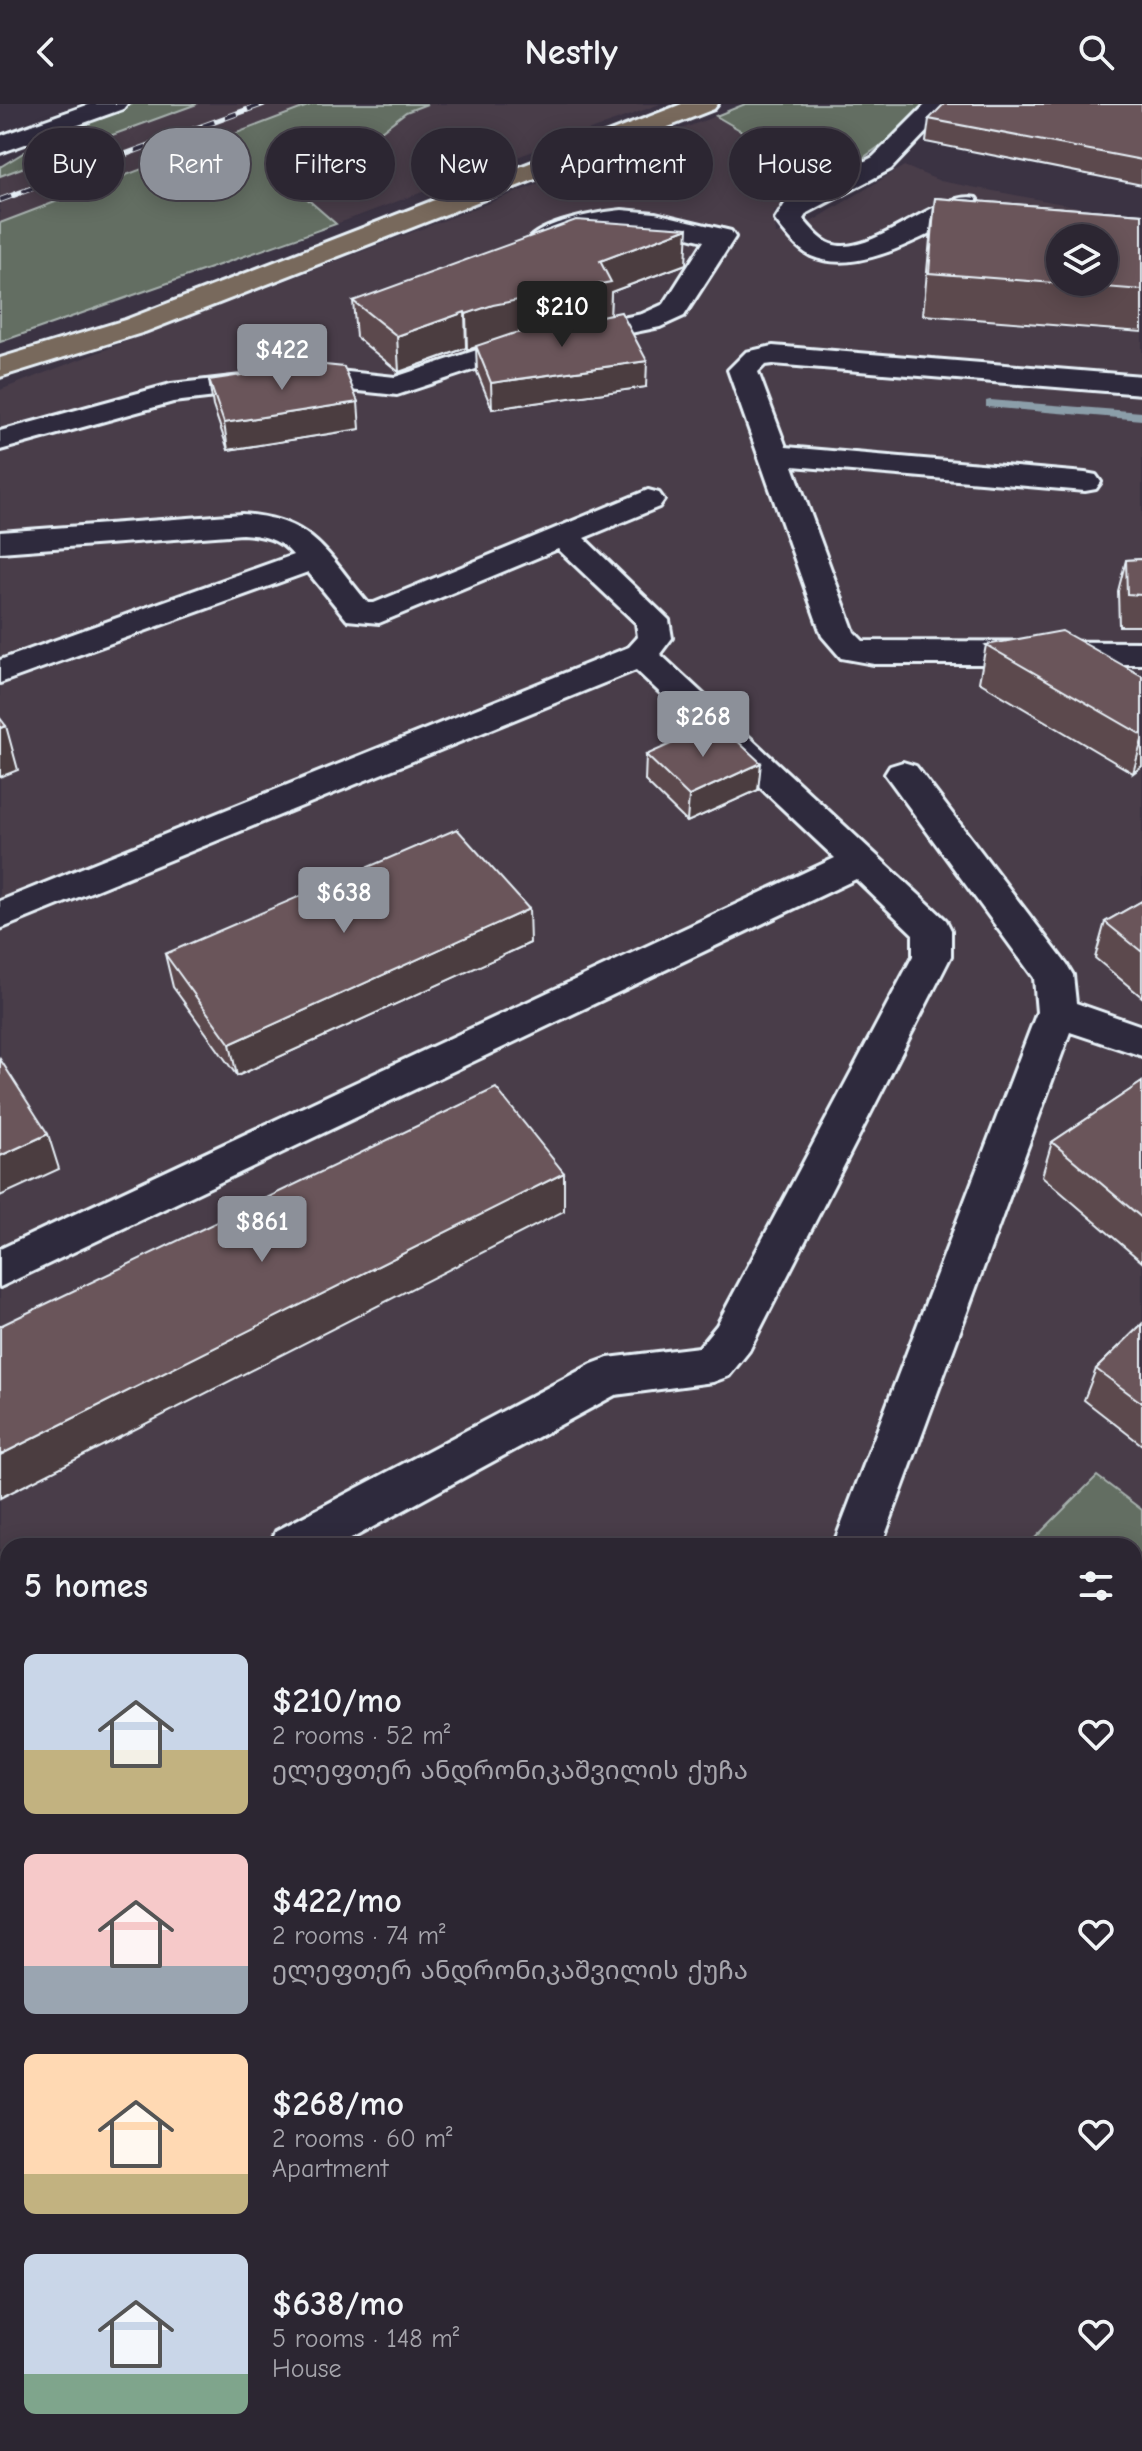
<!DOCTYPE html>
<meta charset="utf-8">
<style>
body{margin:0;font-family:"Comic Neue","Noto Sans Georgian",sans-serif;background:#342e3a;color:#f1f3f6;height:100vh;display:flex;flex-direction:column;font-size:30px;white-space:nowrap}
*{box-sizing:border-box;margin:0}
p{font-size:26px;color:#a6a5ac}
.icon{flex:none;width:44px;height:44px;fill:none;stroke:currentColor;stroke-width:2;stroke-linecap:round;stroke-linejoin:round}
.map{position:relative;flex:1;overflow:hidden}
.drawer{position:absolute;left:0px;top:1434px;width:1142px;height:914px;display:flex;flex-direction:column;background:#2c2632;border-radius:24px 24px 0 0;box-shadow:0 4px 20px #0003,0 0 0 2px #48434d}
.drawer>*{flex:none}
.guide{position:absolute;left:24px;top:24px;width:1094px;height:72px;display:flex;gap:16px}
.controls{position:absolute;left:1046px;top:120px;display:grid;gap:16px}
.controls a{display:grid;place-items:center;width:72px;height:72px;border-radius:50%;background:#2c2632;box-shadow:0 4px 20px #0003,0 0 0 2px #48434d;font-size:40px}
.price{position:absolute;translate:-50% -68px;padding:0 18px;border-radius:8px;background:#8c9099;color:#fff;font-size:26px;line-height:52px;filter:drop-shadow(0 2px 4px #0008)}
.price::after{content:'';position:absolute;left:50%;top:48px;width:24px;height:18px;margin-left:-12px;background:inherit;clip-path:polygon(0 0,100% 0,50% 100%)}
.price.current{background:#222;color:#fff}
ul{padding:0;list-style:none}
li{display:flex;align-items:center;gap:24px;height:200px;padding:0 24px}
li span{display:grid;place-items:center;flex:none;width:224px;height:160px;border-radius:12px;color:#555}
li>.icon{margin-inline-start:auto}
span .icon{width:96px;height:96px;fill:#fffc;stroke-width:1}
li b{font-size:34px}
h2{display:flex;justify-content:space-between;align-items:center;height:96px;padding:0 24px;font-size:34px}
.chip{padding:0 28px;border-radius:36px;background:#2c2632;box-shadow:0 4px 20px #0003,0 0 0 2px #48434d;font-size:28px;line-height:72px}
.chip.current{background:#8c9099;color:#fff}
header{display:flex;justify-content:space-between;align-items:center;height:104px;padding:0 24px;background:#2c2632;font-size:36px;font-weight:700}
.map>svg:first-child{display:block}
.built{fill:#493d4a;fill-rule:evenodd}
.green{fill:#636e62;stroke:#a6b0ad;stroke-width:2}
.lines{fill:none;stroke-linecap:round;stroke-linejoin:round}
.stream{fill:#8b9ea9;fill-rule:evenodd}
.minor-casing{stroke:#e8f1f8;stroke-width:6}
.major-casing{stroke:#e8f1f8;stroke-width:6}
.minor{fill:#2f2a3d;fill-rule:evenodd}
.major{fill:#78695c;fill-rule:evenodd}
.rail-casing{stroke:#e8f1f8;stroke-width:6}
.rail{stroke:#2f2a3d;stroke-width:4;stroke-dasharray:12;stroke-linecap:butt}
.wall{fill:#5c494d;stroke:#e8f1f8;stroke-width:2}
.shaded-wall{fill:#4b3c3f;stroke:#e8f1f8;stroke-width:2}
.building{fill:#6b555a;stroke:#e8f1f8;stroke-width:2;fill-rule:evenodd}
</style>
<header><svg class="icon" aria-label="back" viewBox="0 0 24 24"><path d="M15 5l-7 7 7 7"/></svg>Nestly<svg class="icon" aria-label="search" viewBox="0 0 24 24"><circle cx="10" cy="10" r="6"/><path d="M15 15l6 6"/></svg></header>
<div class="map">
<svg width="1142" height="2347" viewBox="0 0 1142 2347">
<rect width="100%" height="100%" fill="#3b3343"/>
<filter id="ink" filterUnits="userSpaceOnUse"><feTurbulence type="fractalNoise" baseFrequency=".0125" numOctaves="2"/><feDisplacementMap in="SourceGraphic" scale="16" xChannelSelector="R" yChannelSelector="G"/><feConvolveMatrix kernelMatrix="1 2 1 2 8 2 1 2 1" color-interpolation-filters="sRGB"/></filter>
<g filter="url(#ink)">
<path class="built" d="M197,0H313L0,119V72Z
M427,0H660L336,120L296,86L338,60L406,8Z
M716,12L829,78L774,108L776,130L806,121L904,62L940,77L1142,115V1750L1134,1742V1442H8V2053L0,2058V286ZM1060,134H1104V178H1060Z
M1134,1891L1142,1900V2232L1134,2240Z
M926,2340H1026L1019,2347H931Z"/>
<path class="green" d="M133,0H197L0,72V63L66,23Z
M313,0H427L406,8L338,60L297,86L336,120L0,238V119Z
M745,0H932L911,20L829,78L716,12Z
M1097,1372L1142,1406V1678L1134,1671V1442H1027Z"/>
<g class="lines">
<path class="stream" d="M990,296L1142,308V316L986,303V297Z"/>
<defs>
<path id="minor" d="M90,0H127L123,5L0,49V32Z
M926,0H953L891,65L807,109L803,115C811,124 820,136 831,140C871,155 938,85 976,94L980,100L976,106C932,127 860,174 811,152C797,145 784,128 775,116L786,98L873,53Z
M622,106L655,109L731,127L735,133L684,212L660,223L512,253L397,291L310,282L173,298L0,346V327L171,280L310,264L395,273L495,240L642,210L664,200L704,137C672,129 638,119 604,124C580,128 555,149 531,143L527,137C541,118 599,108 622,106Z
M773,242L1142,272V290L773,260L765,261L758,268L786,343L1085,369L1096,371L1101,378L1096,385L1085,387L793,362L854,528L863,537L1142,538V560H874L841,554L822,532L728,266L746,248Z
M648,386L659,389L664,396L659,403L584,434L669,516L672,534L660,550L946,816L951,826V852L749,1247L729,1272L713,1278L615,1291L338,1442H269L276,1427L592,1260L608,1254L699,1243L717,1221L913,852V830L856,775L0,1183V1145L835,754L636,566L0,825V797L629,543L638,533L636,519L558,445L379,519L347,516L308,468L0,579V556L293,451C280,435 263,431 242,430L0,448V428L242,410C314,415 325,448 368,499H374Z
M903,658L916,662L1067,861L1073,871L1076,899L1142,922V952L1070,928L881,1442H833L1037,908L1034,874L885,670L890,662Z
M1134,1801L1142,1804V1863L1134,1860Z
M8,2071V2130L0,2133V2074Z"/>
<path id="major" d="M682,0H718L714,5L145,228L0,273V254L125,216Z"/>
</defs>
<use href="#minor" class="minor-casing"/>
<use href="#major" class="major-casing"/>
<use href="#minor" class="minor"/>
<use href="#major" class="major"/>
<defs>
<path id="rail" d="M0,96L263,0"/>
</defs>
<use href="#rail" class="rail-casing"/>
<use href="#rail" class="rail"/>
</g>
<path class="wall" d="M1142,0V81L926,38L929,15Z
M935,94L1142,110V228L923,211L930,135Z
M686,160L611,188L610,210L646,283L492,305L477,268L476,243L467,246L466,244L399,268L356,233L353,197Z
M209,276L360,325L228,346L213,302Z
M1142,455V522H1119L1118,487L1126,456Z
M986,541L1142,572V662L1133,669L979,578Z
M646,651L758,686L687,718L645,677Z
M1142,797V893L1095,854L1105,818Z
M530,839L237,972L173,883L165,850Z
M1142,978V1158L1042,1072L1052,1038Z
M1142,1220V1341L1084,1296L1096,1265Z
M1142,2298V2347H1112L1107,2340H1134V2305Z"/>
<path class="shaded-wall" d="M688,124L686,160L611,188L610,213L494,237L467,246L466,210L600,157Z
M465,208L466,244L399,268L397,232Z
M647,257L646,283L492,305L491,279Z
M358,298L360,325L228,346L224,319Z
M6,622L18,666L0,673V624Z
M1142,636V662L1133,669Z
M761,659L758,686L687,718L689,692Z
M529,805L530,839L237,972L230,940Z
M48,1030L59,1065L0,1092V1052Z
M564,1069V1107L0,1394V1351Z
M8,2003V2014L0,2019V2008Z
M235,2340H264L254,2347H225Z"/>
<path class="building" d="M944,0H1142V56L929,15Z
M935,94L1142,110V186L929,169ZM1060,134H1104V178H1060Z
M576,116L688,124L600,157L611,178L493,201L466,210L465,208L397,232L353,197Z
M621,208L647,257L491,279L476,242L512,230Z
M315,260L344,263L358,298L224,319L209,276Z
M1142,455V491L1127,490L1126,456Z
M1062,527L1142,572V631L986,541Z
M0,614L6,622L0,624Z
M718,619L761,659L689,692L646,651Z
M457,725L529,805L230,940L165,850Z
M1142,797V848L1105,818Z
M0,955L48,1030L0,1052Z
M1142,978V1114L1052,1038Z
M496,984L564,1069L0,1351V1222Z
M1142,1220V1299L1096,1265Z
M1134,1871L1142,1880V2087L1134,2094Z
M8,1890V2003L0,2008V1894Z
M1142,2302V2347H1134L1129,2340H1134V2309Z
M125,2340H235L225,2347H129Z
M820,2340H925L917,2347H812Z"/>
</g>
</svg>
<div class="controls">
<a><svg class="icon" aria-label="layers" viewBox="0 0 24 24"><path d="M12 4l9 5-9 5-9-5zM3 14l9 5 9-5"/></svg></a>
</div>
<b class="price current" style="left:562px;top:245px">$210</b>
<b class="price" style="left:282px;top:288px">$422</b>
<b class="price" style="left:703px;top:655px">$268</b>
<b class="price" style="left:344px;top:831px">$638</b>
<b class="price" style="left:262px;top:1160px">$861</b>
<div class="guide">
<a class="chip">Buy</a>
<a class="chip current">Rent</a>
<a class="chip">Filters</a>
<a class="chip">New</a>
<a class="chip">Apartment</a>
<a class="chip">House</a>
</div>
<section class="drawer">
<h2>5 homes<svg class="icon" aria-label="filters" viewBox="0 0 24 24"><path d="M4 7h16M4 17h16"/><circle cx="9" cy="7" r="2"/><circle cx="15" cy="17" r="2"/></svg></h2>
<ul>
<li><span style="background:linear-gradient(#c9d6e8 60%,#c2b280 0)"><svg class="icon" aria-label="home" viewBox="0 0 24 24"><path d="M3 11l9-7 9 7M6 9v11h12V9"/></svg></span><div><b>$210/mo</b><p>2 rooms · 52 m²</p><p>ელეფთერ ანდრონიკაშვილის ქუჩა</p></div><svg class="icon" aria-label="heart" viewBox="0 0 24 24"><path d="M12 20l-8-8c-3-5 5-10 8-4 3-6 11-1 8 4z"/></svg></li>
<li><span style="background:linear-gradient(#f6c9c9 70%,#9aa5b1 0)"><svg class="icon" aria-label="home" viewBox="0 0 24 24"><path d="M3 11l9-7 9 7M6 9v11h12V9"/></svg></span><div><b>$422/mo</b><p>2 rooms · 74 m²</p><p>ელეფთერ ანდრონიკაშვილის ქუჩა</p></div><svg class="icon" aria-label="heart" viewBox="0 0 24 24"><path d="M12 20l-8-8c-3-5 5-10 8-4 3-6 11-1 8 4z"/></svg></li>
<li><span style="background:linear-gradient(#ffd9b3 75%,#c2b280 0)"><svg class="icon" aria-label="home" viewBox="0 0 24 24"><path d="M3 11l9-7 9 7M6 9v11h12V9"/></svg></span><div><b>$268/mo</b><p>2 rooms · 60 m²</p><p>Apartment</p></div><svg class="icon" aria-label="heart" viewBox="0 0 24 24"><path d="M12 20l-8-8c-3-5 5-10 8-4 3-6 11-1 8 4z"/></svg></li>
<li><span style="background:linear-gradient(#c9d6e8 75%,#7fa58c 0)"><svg class="icon" aria-label="home" viewBox="0 0 24 24"><path d="M3 11l9-7 9 7M6 9v11h12V9"/></svg></span><div><b>$638/mo</b><p>5 rooms · 148 m²</p><p>House</p></div><svg class="icon" aria-label="heart" viewBox="0 0 24 24"><path d="M12 20l-8-8c-3-5 5-10 8-4 3-6 11-1 8 4z"/></svg></li>
</ul>
</section>
</div>
